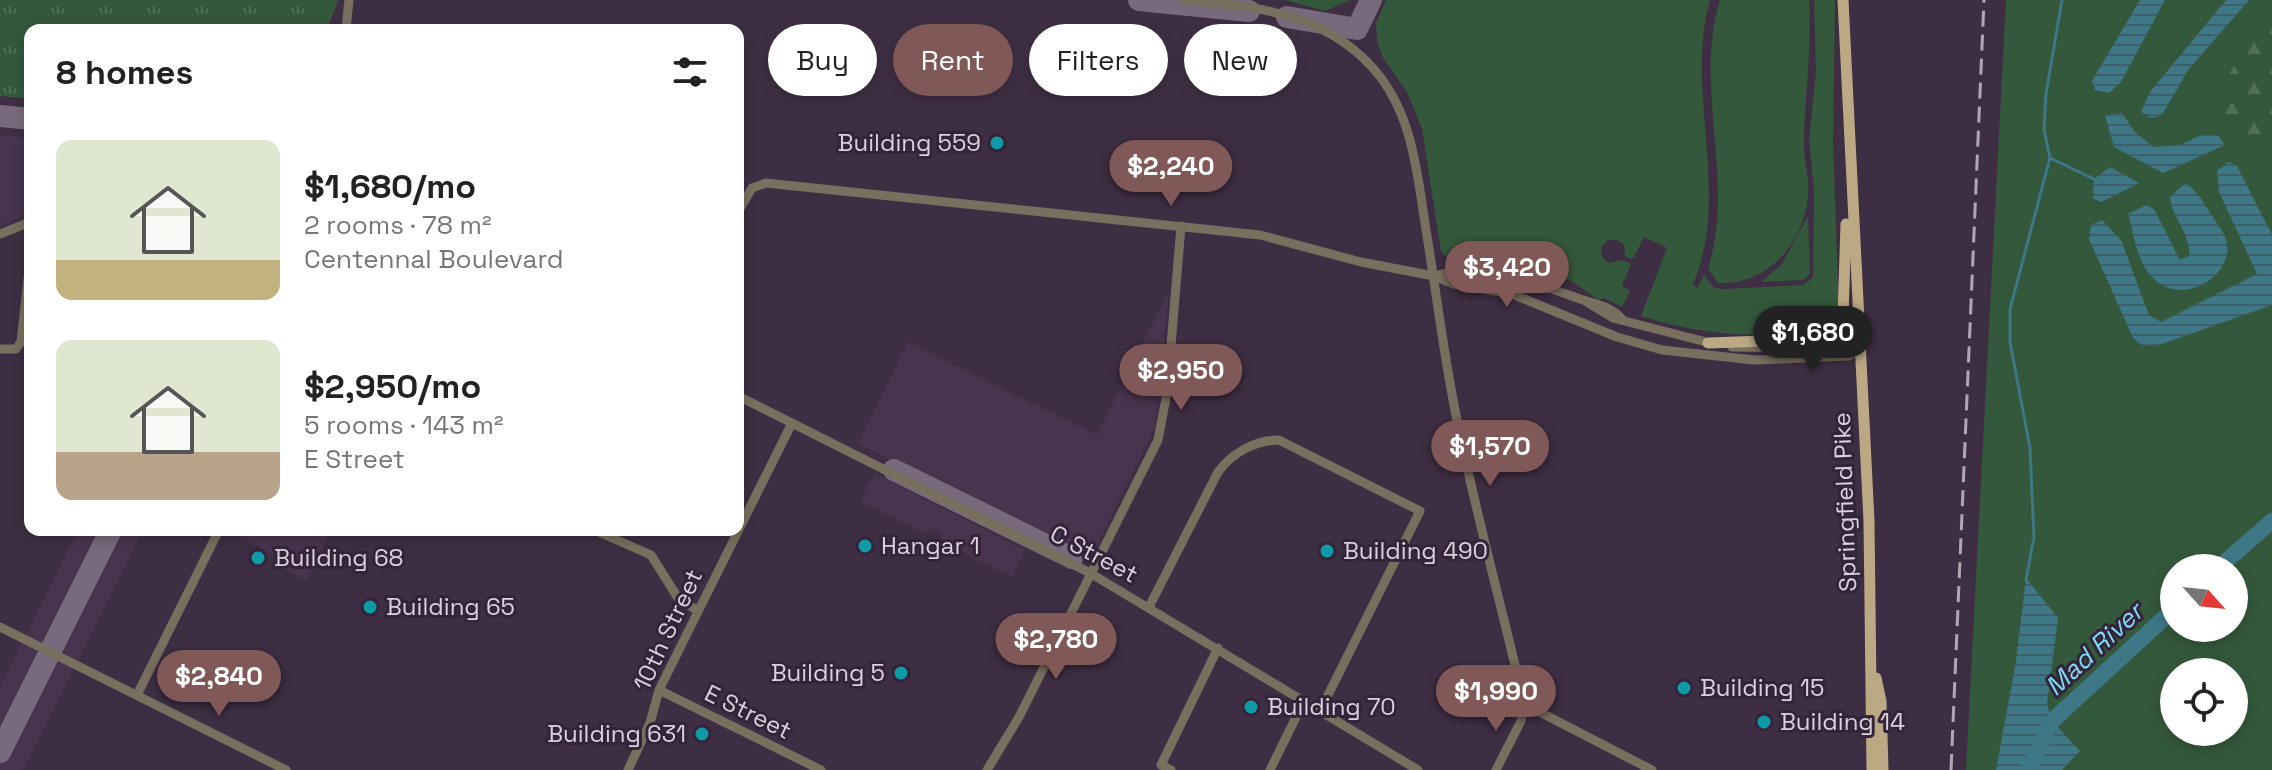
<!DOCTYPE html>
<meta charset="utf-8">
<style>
body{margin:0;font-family:"Space Grotesk",sans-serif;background:#f2f2f2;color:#222;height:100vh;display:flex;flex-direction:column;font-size:30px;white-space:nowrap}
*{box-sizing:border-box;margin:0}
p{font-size:26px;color:#767676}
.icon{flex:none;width:44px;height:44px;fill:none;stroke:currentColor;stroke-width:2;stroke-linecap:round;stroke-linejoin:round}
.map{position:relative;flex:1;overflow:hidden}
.drawer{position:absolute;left:24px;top:24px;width:720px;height:512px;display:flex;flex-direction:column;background:#fff;border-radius:16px;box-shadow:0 4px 12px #0003}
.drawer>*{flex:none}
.top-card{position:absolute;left:768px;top:24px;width:760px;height:72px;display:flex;gap:16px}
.needle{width:52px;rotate:117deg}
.tools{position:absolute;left:2160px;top:554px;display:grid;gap:16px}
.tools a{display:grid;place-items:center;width:88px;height:88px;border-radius:50%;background:#fff;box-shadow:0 4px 12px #0003;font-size:40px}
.price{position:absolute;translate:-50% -68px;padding:0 18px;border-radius:28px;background:#815858;color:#fff;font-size:26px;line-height:52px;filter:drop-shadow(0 2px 4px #0008)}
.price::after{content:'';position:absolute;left:50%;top:48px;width:24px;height:18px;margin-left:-12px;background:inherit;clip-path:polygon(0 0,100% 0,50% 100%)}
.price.current{background:#222;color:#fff}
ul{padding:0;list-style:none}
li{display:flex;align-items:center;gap:24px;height:200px;padding:0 32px}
li span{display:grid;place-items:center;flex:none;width:224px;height:160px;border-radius:16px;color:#555}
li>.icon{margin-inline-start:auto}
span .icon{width:96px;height:96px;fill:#fffc;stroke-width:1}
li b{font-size:34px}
h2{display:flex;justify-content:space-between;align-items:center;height:96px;padding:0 32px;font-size:34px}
.tag{padding:0 28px;border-radius:36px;background:#fff;box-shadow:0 4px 12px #0003;font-size:28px;line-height:72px}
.tag.current{background:#815858;color:#fff}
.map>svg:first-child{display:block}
.built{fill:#49344f}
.green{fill:#34583b;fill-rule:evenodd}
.forest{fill:url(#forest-firs)}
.park{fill:url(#park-tufts)}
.water{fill:url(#water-rules)}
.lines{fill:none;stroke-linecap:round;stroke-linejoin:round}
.stream{stroke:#3e7786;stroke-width:3}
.river{stroke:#3e7786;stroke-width:16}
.taxiway{stroke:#786a7c;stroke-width:22}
.minor{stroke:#796f5e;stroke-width:9}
.major{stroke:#bba984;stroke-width:11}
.rail{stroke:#b2a6b6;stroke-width:3;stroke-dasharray:16 8;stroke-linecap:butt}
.culture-dot{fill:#0f9aa8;stroke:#342439;stroke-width:3}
.labels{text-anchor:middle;stroke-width:6;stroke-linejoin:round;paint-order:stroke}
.poi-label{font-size:24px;fill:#dad0de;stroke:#342439;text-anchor:start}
.street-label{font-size:24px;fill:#dad0de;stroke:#342439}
.water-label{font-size:26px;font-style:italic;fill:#7fdbf5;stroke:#342439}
</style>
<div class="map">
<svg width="2272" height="770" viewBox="0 0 2272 770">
<defs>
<pattern id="forest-firs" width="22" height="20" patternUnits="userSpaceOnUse" patternTransform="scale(2)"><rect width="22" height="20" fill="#34583b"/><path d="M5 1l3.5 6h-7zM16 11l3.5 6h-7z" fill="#516f57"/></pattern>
<pattern id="park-tufts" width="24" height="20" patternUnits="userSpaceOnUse" patternTransform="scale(2)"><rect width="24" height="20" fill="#34583b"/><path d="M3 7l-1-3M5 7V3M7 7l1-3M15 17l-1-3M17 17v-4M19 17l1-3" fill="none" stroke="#516f57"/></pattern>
<pattern id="water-rules" width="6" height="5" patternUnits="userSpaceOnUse" patternTransform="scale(2)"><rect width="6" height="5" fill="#3e7786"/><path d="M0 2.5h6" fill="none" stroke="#3f606b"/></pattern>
</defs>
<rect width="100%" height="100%" fill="#3e2e43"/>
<path class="built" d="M0,135L30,138V213L0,226Z
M1169,291L1155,428L1093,553L1082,556L858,443L908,342L1097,435Z
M875,473L1025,550L1012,577L940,541L941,532L932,528L924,533L860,501Z
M78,530H143L23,770H0V687Z
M241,530H331L306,580L275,565L279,557L238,536Z"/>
<path class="green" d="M1285,0H1350L1325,11Z
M1386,0H1710C1684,93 1732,193 1693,284L1697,288L1704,275L1714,288L1725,289L1803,285L1813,277L1814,191L1809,139L1816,72L1814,0H1835L1833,142L1839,312L1836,322C1779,343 1703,336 1641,316L1667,248L1644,237L1634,257L1630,259L1625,257L1624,245L1617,240H1608L1601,247L1602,256L1608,263L1623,260L1631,264L1622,286L1630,291L1622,307L1604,298L1598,300L1572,281L1541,271L1516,272L1448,260L1441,251L1422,129L1407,92L1383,58L1377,41L1376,23Z
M1720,0H1809C1812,48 1805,93 1804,140C1803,159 1810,177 1808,195C1805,244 1766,286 1718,283L1708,268C1736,181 1693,87 1720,0Z
M2006,0H2272V770H1966ZM2174,568H2234V628H2174ZM2174,672H2234V732H2174Z
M1808,216L1810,274L1803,280L1761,282L1782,264Z"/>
<path class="forest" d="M2272,22V130L2238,142C2233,131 2222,113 2222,101C2224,71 2250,40 2272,22Z"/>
<path class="park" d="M0,0H338L327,30H30V99L0,96Z"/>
<path class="water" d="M2140,0H2165L2121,82L2109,93L2095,90L2092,81Z
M2226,0H2249L2188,70L2162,115L2151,118L2141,112L2150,92Z
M2122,113L2134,131L2153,147L2180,145L2201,135H2218L2225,145L2163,173L2114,147L2105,115Z
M2229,162L2237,166L2272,235V305L2156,346H2143L2133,338L2089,239L2091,225L2102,220L2121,240L2149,315L2161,322L2257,274L2219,192L2217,171Z
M2110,167L2139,183L2101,202L2093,198L2094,179Z
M2185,183C2199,192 2204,204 2213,217C2217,224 2223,231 2226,239C2238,274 2176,317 2145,268C2136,253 2133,230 2128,214L2146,205L2154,209L2180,260L2189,256C2191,233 2172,219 2170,197Z
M2026,578L2058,618L2047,704L2052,721L2080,751L2062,770H1996L2016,661Z"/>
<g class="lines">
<path class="stream" d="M2050,158L2094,179
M2026,580L2034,537L2030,448L2010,342V309L2050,158L2044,129L2046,94L2062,0"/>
<path class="river" d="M2218,568L2272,521
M2028,770L2052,721L2174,609"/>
<path class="taxiway" d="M1139,0L1249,11
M1287,17L1357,29L1371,0
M0,116L30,119
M894,470L1072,558
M0,752L111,530"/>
<path class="minor" d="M1183,0C1252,6 1322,12 1372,67C1413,112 1417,173 1426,230C1436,290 1443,350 1455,410C1474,508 1502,606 1524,704L1521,721L1496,770
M346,30L349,0
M738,212L752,188L766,183L1260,235L1361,262L1434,276L1454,284L1512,294L1617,337L1662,350L1754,360L1849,356L1860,349
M0,234L30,222
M1434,276C1483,263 1533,282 1580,299C1597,305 1611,306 1623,320
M1585,301L1613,318L1714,344
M1732,347L1860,349
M0,349H16L21,342L30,261
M738,396L1090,573L1418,770
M594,530L651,555L678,598L698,611
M1149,607L1218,472C1232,453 1255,440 1279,440L1420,511L1320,711
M0,627L286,770
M659,690L821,770
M137,695L219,530
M1524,704L1652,770
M628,770L650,723L659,690L792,423
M987,770L1019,717L1158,440L1167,393L1181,226
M1171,770L1161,765L1218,648
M1270,770L1304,701"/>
<path class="major" d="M1843,0L1869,521L1872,770
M1708,343L1820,339L1839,328L1843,316L1846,224
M1876,678L1881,701L1883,770"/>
<path class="rail" d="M1951,770L1984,0"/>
</g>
<g class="culture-dot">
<circle cx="997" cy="143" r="8"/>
<circle cx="865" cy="546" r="8"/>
<circle cx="1327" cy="551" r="8"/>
<circle cx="258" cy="558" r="8"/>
<circle cx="370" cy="607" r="8"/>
<circle cx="901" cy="673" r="8"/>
<circle cx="1684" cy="688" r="8"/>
<circle cx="1251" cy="707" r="8"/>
<circle cx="1764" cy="722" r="8"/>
<circle cx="702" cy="734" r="8"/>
</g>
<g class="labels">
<g class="poi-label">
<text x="981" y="151" text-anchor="end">Building 559</text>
<text x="881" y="554">Hangar 1</text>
<text x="1343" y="559">Building 490</text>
<text x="274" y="566">Building 68</text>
<text x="386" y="615">Building 65</text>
<text x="885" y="681" text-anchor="end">Building 5</text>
<text x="1700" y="696">Building 15</text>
<text x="1267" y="715">Building 70</text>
<text x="1780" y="730">Building 14</text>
<text x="686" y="742" text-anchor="end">Building 631</text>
</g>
<g class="street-label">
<text transform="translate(1845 502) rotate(-92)" y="8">Springfield Pike</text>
<text transform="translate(1094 554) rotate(28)" y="8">C Street</text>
<text transform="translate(668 630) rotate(-65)" y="8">10th Street</text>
<text transform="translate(748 712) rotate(26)" y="8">E Street</text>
</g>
<g class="water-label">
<text transform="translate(2094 649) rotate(-43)" y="9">Mad River</text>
</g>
</g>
</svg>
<div class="tools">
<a><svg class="needle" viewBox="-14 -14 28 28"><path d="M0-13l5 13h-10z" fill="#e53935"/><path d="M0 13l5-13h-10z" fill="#767676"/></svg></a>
<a><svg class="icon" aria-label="locate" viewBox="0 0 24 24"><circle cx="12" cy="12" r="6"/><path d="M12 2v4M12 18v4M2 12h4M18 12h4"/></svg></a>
</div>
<b class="price" style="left:1171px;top:208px">$2,240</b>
<b class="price" style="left:1507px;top:309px">$3,420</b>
<b class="price current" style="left:1813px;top:374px">$1,680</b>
<b class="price" style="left:1181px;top:412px">$2,950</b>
<b class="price" style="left:1490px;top:488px">$1,570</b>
<b class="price" style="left:1056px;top:681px">$2,780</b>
<b class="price" style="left:219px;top:718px">$2,840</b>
<b class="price" style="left:1496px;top:733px">$1,990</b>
<div class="top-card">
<a class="tag">Buy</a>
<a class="tag current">Rent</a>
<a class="tag">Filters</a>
<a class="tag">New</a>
</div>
<section class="drawer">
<h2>8 homes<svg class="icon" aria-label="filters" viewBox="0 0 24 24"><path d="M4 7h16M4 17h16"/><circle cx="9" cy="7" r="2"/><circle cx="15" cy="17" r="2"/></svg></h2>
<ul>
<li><span style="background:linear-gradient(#dfe7d0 75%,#c2b280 0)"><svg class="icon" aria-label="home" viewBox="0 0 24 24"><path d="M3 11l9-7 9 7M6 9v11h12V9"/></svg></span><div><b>$1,680/mo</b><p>2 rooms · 78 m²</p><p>Centennal Boulevard</p></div></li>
<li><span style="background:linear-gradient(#dfe7d0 70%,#b9a48a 0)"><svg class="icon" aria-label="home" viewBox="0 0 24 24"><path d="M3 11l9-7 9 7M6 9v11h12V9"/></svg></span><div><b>$2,950/mo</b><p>5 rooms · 143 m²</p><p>E Street</p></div></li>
</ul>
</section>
</div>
